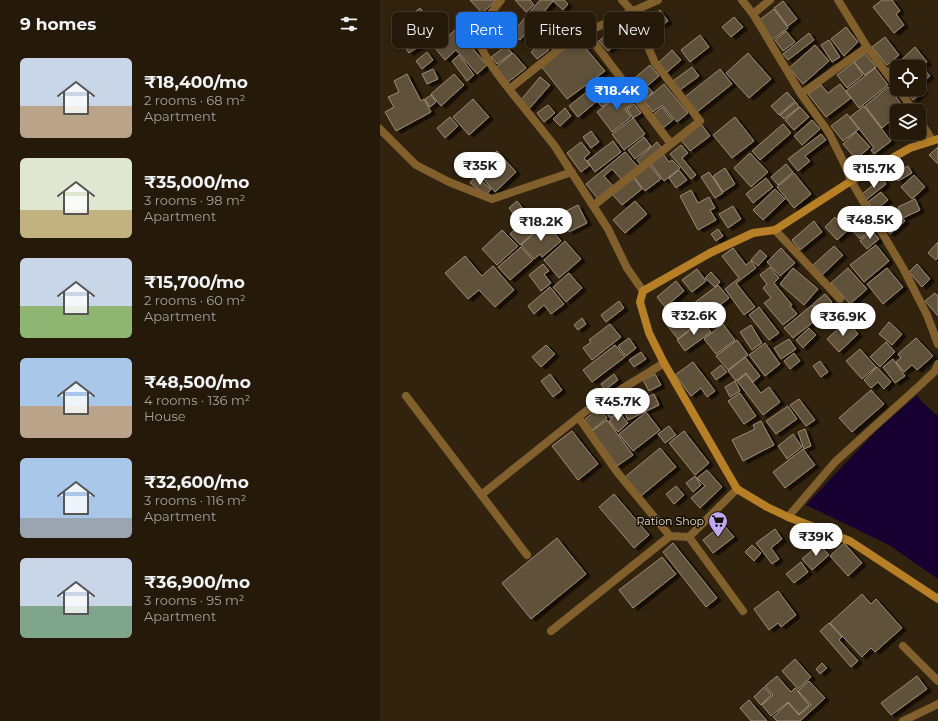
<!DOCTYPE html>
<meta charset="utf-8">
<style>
body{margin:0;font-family:Montserrat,sans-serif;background:#312718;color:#f1f3f6;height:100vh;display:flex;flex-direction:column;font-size:15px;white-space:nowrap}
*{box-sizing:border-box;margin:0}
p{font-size:13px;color:#a3a19c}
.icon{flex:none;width:22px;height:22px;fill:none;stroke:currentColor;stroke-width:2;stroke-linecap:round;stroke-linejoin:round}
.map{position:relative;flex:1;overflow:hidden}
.drawer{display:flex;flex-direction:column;background:#251a0a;width:380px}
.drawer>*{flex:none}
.top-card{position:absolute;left:12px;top:12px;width:380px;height:36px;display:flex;gap:8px}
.buttons{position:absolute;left:510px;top:60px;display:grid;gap:8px}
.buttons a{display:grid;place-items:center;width:36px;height:36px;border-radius:6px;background:#251a0a;box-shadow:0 2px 10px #0003,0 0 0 1px #42382b;font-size:20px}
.price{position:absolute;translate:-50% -34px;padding:0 9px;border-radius:14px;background:#fff;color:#222;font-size:13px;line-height:26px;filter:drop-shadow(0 1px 2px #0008)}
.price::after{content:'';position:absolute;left:50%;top:24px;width:12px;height:9px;margin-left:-6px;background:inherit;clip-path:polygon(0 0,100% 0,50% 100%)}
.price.active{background:#1a73e8;color:#fff}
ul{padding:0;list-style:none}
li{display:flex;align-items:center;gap:12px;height:100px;padding:0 20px}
li span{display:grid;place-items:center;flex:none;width:112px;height:80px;border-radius:6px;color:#555}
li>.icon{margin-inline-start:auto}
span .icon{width:48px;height:48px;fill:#fffc;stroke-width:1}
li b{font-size:17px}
h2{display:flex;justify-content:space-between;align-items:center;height:48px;padding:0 20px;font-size:17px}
.pill{padding:0 14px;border-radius:6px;background:#251a0a;box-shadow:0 2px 10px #0003,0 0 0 1px #42382b;font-size:14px;line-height:36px}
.pill.active{background:#1a73e8;color:#fff}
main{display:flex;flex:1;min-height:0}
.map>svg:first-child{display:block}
.water{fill:#170031}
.building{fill:#61513a;stroke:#9e8c74;filter:url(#shadow)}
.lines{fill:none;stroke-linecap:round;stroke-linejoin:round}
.street{stroke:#82602e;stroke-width:8}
.secondary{stroke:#b78026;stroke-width:8}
.labels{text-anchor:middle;stroke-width:3;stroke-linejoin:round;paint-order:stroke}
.poi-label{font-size:11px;fill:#e4dbce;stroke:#140e05;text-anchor:end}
</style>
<main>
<section class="drawer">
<h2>9 homes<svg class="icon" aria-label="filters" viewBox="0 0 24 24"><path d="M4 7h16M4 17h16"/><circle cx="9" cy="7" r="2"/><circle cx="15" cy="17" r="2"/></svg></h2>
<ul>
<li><span style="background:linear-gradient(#c9d6e8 60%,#b9a48a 0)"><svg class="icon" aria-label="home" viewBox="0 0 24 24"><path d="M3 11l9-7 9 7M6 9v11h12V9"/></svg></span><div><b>₹18,400/mo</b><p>2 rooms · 68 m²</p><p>Apartment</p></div></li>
<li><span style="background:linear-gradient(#dfe7d0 65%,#c2b280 0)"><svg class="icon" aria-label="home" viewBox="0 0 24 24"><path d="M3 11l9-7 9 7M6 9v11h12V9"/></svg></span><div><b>₹35,000/mo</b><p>3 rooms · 98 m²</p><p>Apartment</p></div></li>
<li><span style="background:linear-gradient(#c9d6e8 60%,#8fb573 0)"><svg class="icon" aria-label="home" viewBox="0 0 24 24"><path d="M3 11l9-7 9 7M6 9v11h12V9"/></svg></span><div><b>₹15,700/mo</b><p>2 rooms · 60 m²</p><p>Apartment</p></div></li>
<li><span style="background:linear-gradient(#a9c7e8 60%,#b9a48a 0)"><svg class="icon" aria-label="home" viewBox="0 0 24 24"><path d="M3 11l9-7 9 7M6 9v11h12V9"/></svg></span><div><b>₹48,500/mo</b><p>4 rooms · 136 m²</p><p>House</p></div></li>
<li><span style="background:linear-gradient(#a9c7e8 75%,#9aa5b1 0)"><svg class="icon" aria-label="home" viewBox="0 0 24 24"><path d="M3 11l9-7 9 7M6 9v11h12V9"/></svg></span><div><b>₹32,600/mo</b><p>3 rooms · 116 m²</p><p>Apartment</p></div></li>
<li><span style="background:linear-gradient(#c9d6e8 60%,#7fa58c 0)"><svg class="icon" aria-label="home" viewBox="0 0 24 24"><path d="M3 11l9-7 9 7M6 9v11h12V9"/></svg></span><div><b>₹36,900/mo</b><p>3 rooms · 95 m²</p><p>Apartment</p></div></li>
</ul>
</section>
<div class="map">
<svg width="558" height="721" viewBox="0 0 558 721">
<defs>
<filter id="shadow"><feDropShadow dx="4.5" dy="2.5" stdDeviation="0" flood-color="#0009"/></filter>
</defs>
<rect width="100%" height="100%" fill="#31230e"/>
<path class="water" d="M537,395L542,402L558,416V579L509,545L426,505L496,431Z"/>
<path class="building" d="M90,0H117L102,13Z
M135,0H150L154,5L146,12Z
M160,0H184L188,4L183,10L173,1L140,40L132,33Z
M502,0H512L520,11L516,14L524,25L514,33L493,7Z
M403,1L417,19L408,26L394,8Z
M40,8L55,27L46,34L31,15Z
M394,9L408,28L392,40L378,21Z
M280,10L288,21L270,33L263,23Z
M354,17L363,27L351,37L342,27Z
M28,22L43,44L29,53L14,31Z
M55,27L65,39L76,29L107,65L97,74L76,50L65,60L45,36Z
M158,27L172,44L169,47L163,41L158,45L149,35Z
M234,27L244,37L228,51L219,41Z
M466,27L478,42L464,56L451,39Z
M406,31L415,42L403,51L395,40Z
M429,33L434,40L408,60L403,54Z
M320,35L329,47L310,62L301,50Z
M505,37L519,55L507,65L492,47Z
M197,38L225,71L187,99L161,66Z
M449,40L460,57L452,62L441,45Z
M162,43L169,50L157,59L151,52Z
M435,45L449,61L423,84L409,68Z
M126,46L132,53L117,64L111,57Z
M535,47L547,62L539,69V67H528L522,59Z
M292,50L301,60L286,73L277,64Z
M47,52L53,60L42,69L36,61Z
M133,53L146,68L127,83L115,68Z
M368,53L391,79L369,98L346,73Z
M485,53L496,67L485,75L474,62Z
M79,55L94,75L87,81L72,61Z
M520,60L526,67H517V80L508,69Z
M474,62L483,75L467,88L457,75Z
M270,65L279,76L259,93L250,82Z
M312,67L319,76L300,90L293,81Z
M495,68L508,85L479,108L466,91Z
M53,69L58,79L47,84L42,74Z
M340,69L352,84L317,112L305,97Z
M544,69L550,76L542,82L539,79V73Z
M27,74L41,101L44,99L51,112L16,131L5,112L14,107L8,97L19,92L14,81Z
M74,74L84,85L61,106L51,94Z
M160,77L170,85L149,109L140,101Z
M223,79L236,96L222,107L217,101L198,117L189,106Z
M284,84L308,113L297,122L282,105L273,112L264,101Z
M460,84L471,98L446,117L428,94L441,85L448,93Z
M267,86L273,92L265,99L259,93Z
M539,86L544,91L533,100L524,89H539Z
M508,87L523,106L512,115L514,118L502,128L485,106Z
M246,90L255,101L245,109L251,117L232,132L217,112Z
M407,92L415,101L399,115L391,106Z
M51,95L56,102L50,107L45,99Z
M93,99L109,117L89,135L73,117Z
M416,102L419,107L404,119L400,115Z
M254,104L261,113L253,118L247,109Z
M168,105L175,113L164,122L157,113Z
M484,106L511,141L494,154L491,150L494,148L470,117Z
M282,107L293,120L283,128L273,115Z
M420,107L429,117L414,130L405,120Z
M185,108L191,116L180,126L173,119Z
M467,114L479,129L463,141L451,126Z
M70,117L78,126L65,138L57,128Z
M355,117L374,141L352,158L333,135Z
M253,118L265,134L244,150L232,134Z
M432,120L440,129L422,145L414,136Z
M321,124L330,136L310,151L301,140Z
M403,124L411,133L380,160L372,151Z
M211,131L219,142L211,148L203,137Z
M476,132L490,147L476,159L463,144Z
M441,134L446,140L425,156L430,161L418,171L408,159Z
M264,137L271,146L255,159L248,150Z
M233,141L241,152L215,172L207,161Z
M201,142L210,153L204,158L210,165L201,172L187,153Z
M277,142L282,148L262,166L257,160Z
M301,145L308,153L302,158L316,175L311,179L290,154Z
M558,147V164L549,155Z
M117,151L136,172L115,192L96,171Z
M245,152L258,167L242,180L232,169L224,176L234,187L219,200L206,184Z
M370,153L388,172L371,187L354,168Z
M283,154L289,162L292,160L300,168L284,181L271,164Z
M269,164L281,179L265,191L253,176Z
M406,164L413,172L398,185L391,177Z
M528,166L532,173L518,181L514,174Z
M345,168L355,184L343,192L333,176Z
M299,170L307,180L296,188L289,178Z
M329,172L343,193L335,198L321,177Z
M414,173L431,194L414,208L397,187Z
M534,175L545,187L532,199L521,187Z
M95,176L111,189L106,195L90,183Z
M253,177L262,189L242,205L232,194Z
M386,178L393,187L373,203L366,194Z
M502,178L506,184L486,200L482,194Z
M395,189L405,199L383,220L373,210Z
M311,190L318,203L329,197L335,208L330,210L336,220L318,230L300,196Z
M501,192L508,200L494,211L488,202Z
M535,199L540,210L523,218L518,207Z
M137,201L148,215L140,222L129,208Z
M255,201L267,214L245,233L233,220Z
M198,205L207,223L189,232L180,214Z
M353,206L361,219L348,228L339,214Z
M512,206L525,221L510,234L497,219Z
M455,217L467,231L457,240L445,227Z
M144,221L154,232L140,245L130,234Z
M434,221L442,232L420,250L412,240Z
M483,221L491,230L480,239L472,230Z
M166,223L181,241L162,257L160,254L154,259L141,245Z
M338,229L343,236L336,241L331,234Z
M122,230L138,246L117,265L102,249Z
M492,231L499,239L487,249L480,241Z
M185,241L201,259L179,278L164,260Z
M558,242V257L556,260L548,253Z
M496,245L509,261L484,282L470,265Z
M454,246L463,255L442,275L433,265Z
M141,247L153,260L130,280L118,267Z
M353,248L366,265L371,261L376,268L356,283L375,307L364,315L345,289L359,278L342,256Z
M401,248L415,263L400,276L387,262Z
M380,250L387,256L378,266L371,260Z
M85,256L102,276L113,266L134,290L115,307L99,290L88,299L65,273Z
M163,264L169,271L164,274L171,283L161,291L149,275Z
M537,264L550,279L542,287L529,272Z
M390,267L399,278L394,283L412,305L410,306L417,314L403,325L384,303L391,298L383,288L387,284L380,275Z
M413,268L438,289L424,305L400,284Z
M468,268L487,289L470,304L451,283Z
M507,268L523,287L503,304L487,284Z
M317,269L326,281L312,292L302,280Z
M331,272L340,282L335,287L325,278Z
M189,273L202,288L186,302L173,287Z
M296,281L304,291L285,307L277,297Z
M338,285L349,298L298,339L286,324Z
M170,287L184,304L171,314L164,305L154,314L148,306Z
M555,293L558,296V316L545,301Z
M445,294L452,302L446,308L450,313L444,318L433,304Z
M239,301L244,308L226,322L221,315Z
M432,305L441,316L413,338L404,328Z
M379,307L399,333L389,340L369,315Z
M202,318L206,324L198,330L194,325Z
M322,321L331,332L305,351L297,340Z
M467,321L478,334L459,352L447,339Z
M509,322L522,334L512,345L499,334Z
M230,324L241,337L212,360L203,348L211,342L209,340Z
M343,324L355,340L336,354L324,339Z
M371,325L382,343L372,350L360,332Z
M429,328L436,335L423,348L416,340Z
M249,338L256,348L246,356L238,346Z
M536,338L553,356L537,370L532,365L524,372L516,362L521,358L518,354Z
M409,339L416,349L401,359L394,348Z
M357,340L368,355L348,370L336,356Z
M506,342L515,352L500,367L490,357Z
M385,343L400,364L385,376L369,355Z
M166,345L175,354L161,367L152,357Z
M235,345L245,357L212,382L203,370Z
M480,349L496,367L482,379L466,361Z
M261,352L266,359L254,367L249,360Z
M414,353L420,361L410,369L404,361Z
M365,357L380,376L373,382L366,373L356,381L348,371Z
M513,359L525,376L515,383L503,367Z
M440,361L448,372L441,377L433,366Z
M313,362L335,391L327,397L321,388L311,396L295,375Z
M341,365L347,372L336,380L331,373Z
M497,367L511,382L504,389L498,382L491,388L484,380Z
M170,374L182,390L173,397L161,381Z
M234,374L238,380L225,390L221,384Z
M275,374L281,385L269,391L263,380Z
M366,374L381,393L389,387L400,402L383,415L357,381Z
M355,381L360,391L350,397L345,387Z
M250,387L258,399L230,418L222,406Z
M491,390L504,404L472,432L459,418Z
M360,393L376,416L364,424L348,401Z
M274,394L279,405L248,420L243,409Z
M419,399L435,420L426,426L410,405Z
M408,406L417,419L396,434L386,421Z
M219,408L227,418L212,430L204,420Z
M239,412L248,423L238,432L229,421Z
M266,412L280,430L253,451L239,434Z
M227,420L253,455L237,466L212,431Z
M381,421L394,445L363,461L352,440L375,429L373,425Z
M289,426L296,435L285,443L278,434Z
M425,429L431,446L424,449L418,432Z
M192,431L218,464L198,480L172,446Z
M304,431L329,463L315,475L289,443Z
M413,434L422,447L407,459L398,446Z
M280,448L296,467L261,496L245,477Z
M423,449L435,465L405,488L393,472Z
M327,470L342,487L320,508L311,498L325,486L317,478Z
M315,476L321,485L313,492L306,483Z
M296,486L304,495L294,504L286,494Z
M234,494L269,535L254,548L219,507Z
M343,524L354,537L333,553L323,540Z
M395,529L402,539L391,548L399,559L392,564L376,543Z
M177,538L206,574L151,619L122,583Z
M293,543L337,598L326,607L283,552Z
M464,543L482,563L468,576L450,556Z
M439,544L449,555L432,570L422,559Z
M372,545L381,553L374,561L365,552Z
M282,557L296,574L253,608L239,590Z
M421,562L428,572L414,583L406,574Z
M398,591L416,615L401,627L398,623L389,630L374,609Z
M482,594L491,604L496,599L522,628L495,652L491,648L482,657L450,623Z
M449,623L462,637L459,640L478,661L471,667L440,631Z
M415,659L431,677L418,689L402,671Z
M442,663L447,668L440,674L436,669Z
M397,676L411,692L415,688L429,705L419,714L408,702L391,716L382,705L393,695L385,686Z
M537,676L547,689L511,715L501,703Z
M429,681L445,698L420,721H397L393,717L408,703L419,715L431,705L418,691Z
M384,687L391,695L381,705L374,697Z
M369,700L387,721H371L360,708Z"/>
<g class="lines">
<path class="street" d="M121,0L96,32C102,55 114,70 129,89
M362,0L373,14L421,94L449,133L464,163L471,181L523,268L547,315L558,344
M458,0L487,47L517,87
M373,14L390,0
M206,32L291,144
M518,89L534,111
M421,94L487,47
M539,119L552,140
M0,129L36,165L69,182L112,199L192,172
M213,206L320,121L275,63L253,12L242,0
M395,230L460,299
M263,291L247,268L228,229L174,145L129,89L188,42L206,32L278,0
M26,396L147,555
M199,418L237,472L290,536L309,537L357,489
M101,495L206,411L284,363
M408,517L455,462L538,387L555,371L558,364
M309,537L363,611
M171,631L290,536
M523,646L558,681
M523,721L558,704"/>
<path class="secondary" d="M558,139L530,148L471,181L395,230L373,233L330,253L263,291L260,302L269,333L284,363L357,489L387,507L408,517L470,541L558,599"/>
</g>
<defs>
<symbol id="supermarket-pin" viewBox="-11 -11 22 30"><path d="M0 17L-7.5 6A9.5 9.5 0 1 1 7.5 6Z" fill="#c1a8f3" stroke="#140e05"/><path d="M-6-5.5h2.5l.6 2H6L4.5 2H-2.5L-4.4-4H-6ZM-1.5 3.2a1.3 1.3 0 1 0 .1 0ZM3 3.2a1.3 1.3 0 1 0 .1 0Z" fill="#111"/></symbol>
</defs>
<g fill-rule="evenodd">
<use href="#supermarket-pin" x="327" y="510" width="22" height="30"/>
</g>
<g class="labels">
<g class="poi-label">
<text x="324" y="525">Ration Shop</text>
</g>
</g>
</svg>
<div class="buttons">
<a><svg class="icon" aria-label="locate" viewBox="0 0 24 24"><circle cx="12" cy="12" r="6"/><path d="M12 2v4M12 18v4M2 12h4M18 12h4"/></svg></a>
<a><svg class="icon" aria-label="layers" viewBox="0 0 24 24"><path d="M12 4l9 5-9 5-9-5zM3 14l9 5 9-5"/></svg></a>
</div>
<b class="price active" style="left:237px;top:111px">₹18.4K</b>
<b class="price" style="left:100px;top:186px">₹35K</b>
<b class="price" style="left:494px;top:189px">₹15.7K</b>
<b class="price" style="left:490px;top:240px">₹48.5K</b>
<b class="price" style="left:161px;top:242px">₹18.2K</b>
<b class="price" style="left:314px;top:336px">₹32.6K</b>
<b class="price" style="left:463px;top:337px">₹36.9K</b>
<b class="price" style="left:238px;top:422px">₹45.7K</b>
<b class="price" style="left:436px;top:557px">₹39K</b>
<div class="top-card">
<a class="pill">Buy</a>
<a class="pill active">Rent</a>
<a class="pill">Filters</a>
<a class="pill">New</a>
</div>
</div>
</main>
